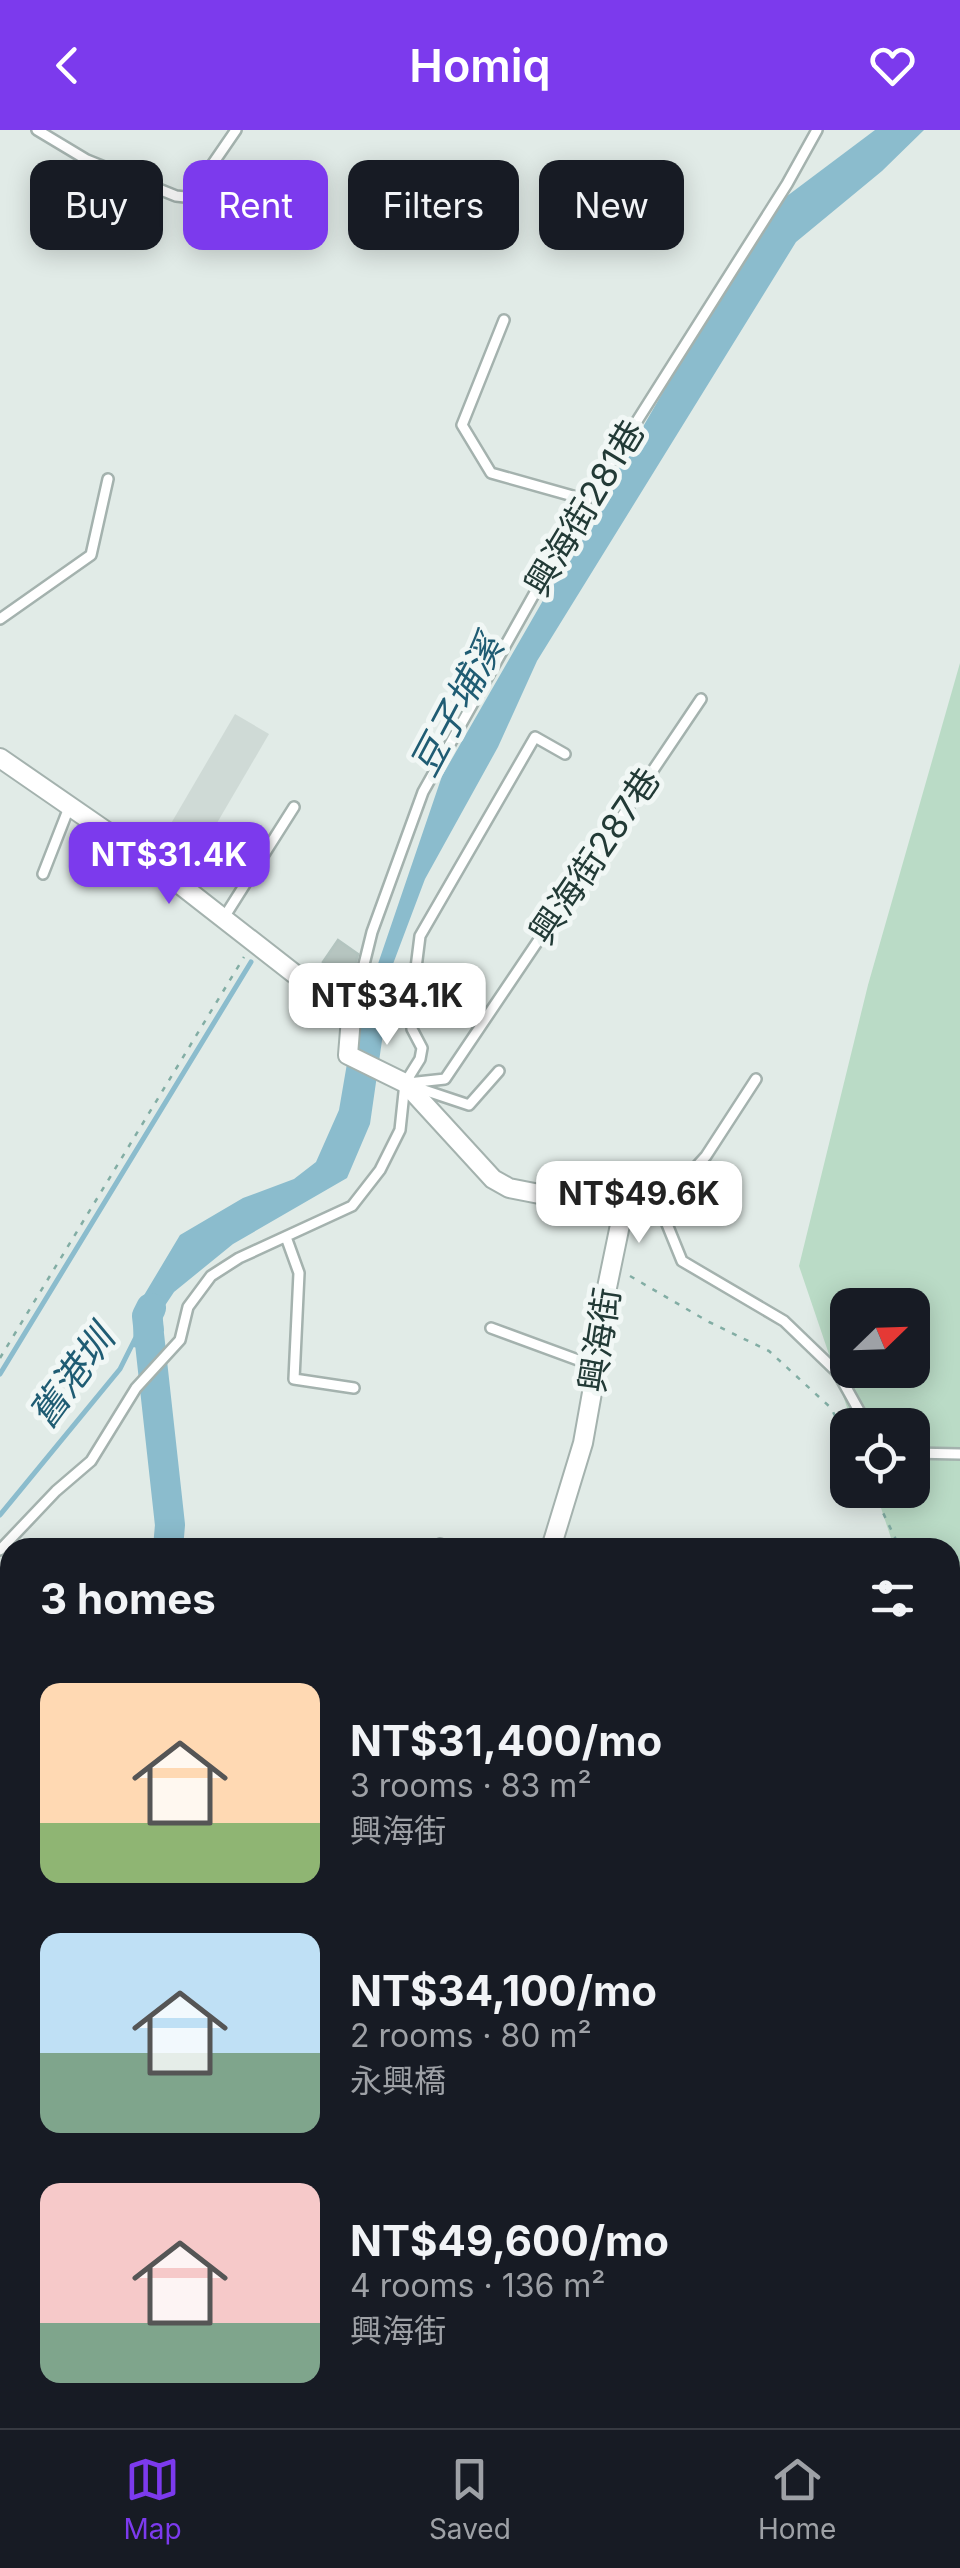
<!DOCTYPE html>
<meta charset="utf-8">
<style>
body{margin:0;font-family:Inter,"Noto Sans TC",sans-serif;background:#242831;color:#f1f3f6;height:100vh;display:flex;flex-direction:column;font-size:38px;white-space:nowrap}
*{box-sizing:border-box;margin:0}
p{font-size:32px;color:#9ea1a6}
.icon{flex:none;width:55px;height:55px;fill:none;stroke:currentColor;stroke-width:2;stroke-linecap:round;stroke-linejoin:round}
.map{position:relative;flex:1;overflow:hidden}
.side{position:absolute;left:0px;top:1408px;width:960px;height:892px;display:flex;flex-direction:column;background:#171b24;border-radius:30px 30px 0 0;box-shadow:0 5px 25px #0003}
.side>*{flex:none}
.guide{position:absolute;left:30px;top:30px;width:900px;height:90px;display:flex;gap:20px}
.needle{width:65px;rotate:67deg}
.tools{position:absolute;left:830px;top:1158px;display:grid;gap:20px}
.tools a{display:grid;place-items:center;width:100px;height:100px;border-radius:20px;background:#171b24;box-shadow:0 5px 25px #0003;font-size:50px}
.price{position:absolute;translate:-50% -85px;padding:0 22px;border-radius:20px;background:#fff;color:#222;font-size:32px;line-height:65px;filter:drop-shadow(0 2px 5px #0008)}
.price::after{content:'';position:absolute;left:50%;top:60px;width:30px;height:22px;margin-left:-15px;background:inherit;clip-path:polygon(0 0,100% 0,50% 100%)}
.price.selected{background:#7c3aed;color:#fff}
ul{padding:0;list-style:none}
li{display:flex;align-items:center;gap:30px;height:250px;padding:0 40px}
li span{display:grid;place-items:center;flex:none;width:280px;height:200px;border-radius:20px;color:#555}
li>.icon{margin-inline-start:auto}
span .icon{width:120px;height:120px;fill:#fffc;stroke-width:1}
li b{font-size:42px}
h2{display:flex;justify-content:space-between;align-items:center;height:120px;padding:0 40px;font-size:42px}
.tag{padding:0 35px;border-radius:20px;background:#171b24;box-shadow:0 5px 25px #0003;font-size:35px;line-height:90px}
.tag.selected{background:#7c3aed;color:#fff}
header{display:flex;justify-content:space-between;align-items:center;height:130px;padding:0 40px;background:#7c3aed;color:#fff;font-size:45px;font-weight:600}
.tabs{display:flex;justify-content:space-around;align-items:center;height:140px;border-top:2px solid #363941;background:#171b24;font-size:28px;color:#9ea1a6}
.tabs a{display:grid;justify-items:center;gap:5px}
.tabs .selected{color:#7c3aed}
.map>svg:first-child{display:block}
.built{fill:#cfdad6}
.green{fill:#badbc6;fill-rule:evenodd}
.water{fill:#8bbccd}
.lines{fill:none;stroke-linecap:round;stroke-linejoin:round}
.stream{stroke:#8bbccd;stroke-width:5}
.river{stroke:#8bbccd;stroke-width:30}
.building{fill:#b6c5c0;stroke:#b3c4bf;stroke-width:2.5}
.lane-casing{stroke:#a4b2ae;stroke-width:14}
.street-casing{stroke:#a4b2ae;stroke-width:22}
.secondary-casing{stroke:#a0b6b0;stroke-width:30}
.path{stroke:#82ada4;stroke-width:2.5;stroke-dasharray:5 8;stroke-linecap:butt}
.lane{stroke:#fff;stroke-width:9}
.street{stroke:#fff;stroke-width:18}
.secondary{stroke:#fff;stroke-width:25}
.labels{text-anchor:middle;stroke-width:10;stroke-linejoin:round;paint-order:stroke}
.street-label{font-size:35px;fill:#223a36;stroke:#f1f7f5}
.water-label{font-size:38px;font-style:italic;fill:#1f5c73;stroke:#f1f7f5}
</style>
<header><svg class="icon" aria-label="back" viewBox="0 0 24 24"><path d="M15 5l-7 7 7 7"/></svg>Homiq<svg class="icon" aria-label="heart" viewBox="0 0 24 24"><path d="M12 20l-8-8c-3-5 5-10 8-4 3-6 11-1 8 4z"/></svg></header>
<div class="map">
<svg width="960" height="2298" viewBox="0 0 960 2298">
<rect width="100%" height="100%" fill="#e1ebe7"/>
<path class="built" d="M235,584L269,604L186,746L152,726Z"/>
<path class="green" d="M960,533V2298H421L422,2290H950V1418L894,1417L875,1360H912V1295H853L799,1136L868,855ZM848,1175H912V1240H848Z"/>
<path class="water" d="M875,0H924L882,41L796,112L537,531L498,617L425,749L393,834L370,994L347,1048L233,1114L174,1162L162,1180L164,1201L145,1219L133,1217L134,1182L180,1105L243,1068L294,1049L316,1032L339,980L350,916L442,646L697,203L787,66Z"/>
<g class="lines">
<path class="stream" d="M0,1244L251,832
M0,1385L120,1239L135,1209"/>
<path class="river" d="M151,1178L147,1186L170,1395L168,1418
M260,2290L266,2298"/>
</g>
<path class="building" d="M338,810L358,824L354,840L348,849L323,832Z"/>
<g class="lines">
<defs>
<path id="lane" d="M37,0L87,30L176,66L185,67L192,64L236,0
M504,190L462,295L491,343L587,370
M0,489L91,425L108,349
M43,744L70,675
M223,789L294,677
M351,887L372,802L423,662L587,370L787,54L817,0
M408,953L445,949L701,569
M412,956L469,975L499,941
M660,1077L682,1131L784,1191L838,1243L867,1295
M621,1080L660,1077L706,1026L756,949
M286,1107L299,1143L294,1249L354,1258
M491,1198L597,1237
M912,1323L960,1324
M440,1414L451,1418
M0,1420L56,1361L91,1331L136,1258L180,1210L188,1177L211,1146L239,1128L352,1076L380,1040L400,1000L405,953L420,929L422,918L412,899L411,878L420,806L535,607L565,624
M198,2298L203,2290"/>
<path id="street" d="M0,628L155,735L351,888L348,925L405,953L493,1049L509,1058L621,1080V1090L604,1172L603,1201L583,1313L551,1418
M950,2068L960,2067
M950,2154L960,2162
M461,2290L495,2298
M943,2290L959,2298
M430,2298L455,2290
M696,2298L703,2290"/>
<path id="secondary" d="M0,1859L10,1861
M393,2290L399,2298"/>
</defs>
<use href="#lane" class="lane-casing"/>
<use href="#street" class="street-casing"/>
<use href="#secondary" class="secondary-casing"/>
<path class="path" d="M630,1146L709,1192L769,1221L831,1278L848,1311
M0,1228L244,827
M872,1360L900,1418
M950,1537L960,1534"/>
<use href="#lane" class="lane"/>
<use href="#street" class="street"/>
<use href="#secondary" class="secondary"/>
</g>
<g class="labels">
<g class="street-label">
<text transform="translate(585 378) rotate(-59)" y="12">興海街281巷</text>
<text transform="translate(595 726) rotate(-56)" y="12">興海街287巷</text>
<text transform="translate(600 1210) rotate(-81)" y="12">興海街</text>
</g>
<g class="water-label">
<text transform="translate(457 576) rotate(-62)" y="13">豆子埔溪</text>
<text transform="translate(72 1247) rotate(-54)" y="13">舊港圳</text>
</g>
</g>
</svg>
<div class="tools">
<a><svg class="needle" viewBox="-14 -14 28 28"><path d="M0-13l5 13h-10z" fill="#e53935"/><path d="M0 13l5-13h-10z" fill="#9ea1a6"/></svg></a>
<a><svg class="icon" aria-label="locate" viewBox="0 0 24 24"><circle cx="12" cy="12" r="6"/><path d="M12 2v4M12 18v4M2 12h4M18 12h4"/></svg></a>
</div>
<b class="price selected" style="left:169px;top:777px">NT$31.4K</b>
<b class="price" style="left:387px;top:918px">NT$34.1K</b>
<b class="price" style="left:639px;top:1116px">NT$49.6K</b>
<div class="guide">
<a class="tag">Buy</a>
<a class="tag selected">Rent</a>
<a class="tag">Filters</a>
<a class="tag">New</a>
</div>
<section class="side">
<h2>3 homes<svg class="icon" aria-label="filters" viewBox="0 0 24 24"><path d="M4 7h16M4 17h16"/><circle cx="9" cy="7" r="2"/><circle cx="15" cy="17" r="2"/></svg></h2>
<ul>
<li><span style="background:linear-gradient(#ffd9b3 70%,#8fb573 0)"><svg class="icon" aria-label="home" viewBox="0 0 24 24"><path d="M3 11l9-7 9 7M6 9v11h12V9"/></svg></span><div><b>NT$31,400/mo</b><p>3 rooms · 83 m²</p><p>興海街</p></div></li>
<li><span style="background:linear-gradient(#bfe0f5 60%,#7fa58c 0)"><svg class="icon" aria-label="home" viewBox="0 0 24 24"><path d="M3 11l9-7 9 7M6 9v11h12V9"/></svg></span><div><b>NT$34,100/mo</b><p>2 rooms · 80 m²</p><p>永興橋</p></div></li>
<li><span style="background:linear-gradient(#f6c9c9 70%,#7fa58c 0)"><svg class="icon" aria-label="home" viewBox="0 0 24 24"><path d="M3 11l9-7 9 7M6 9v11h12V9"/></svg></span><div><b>NT$49,600/mo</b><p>4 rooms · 136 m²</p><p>興海街</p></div></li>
</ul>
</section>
</div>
<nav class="tabs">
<a class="selected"><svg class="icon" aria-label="map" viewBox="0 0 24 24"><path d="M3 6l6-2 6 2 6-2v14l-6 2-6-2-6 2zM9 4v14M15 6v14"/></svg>Map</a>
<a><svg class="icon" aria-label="saved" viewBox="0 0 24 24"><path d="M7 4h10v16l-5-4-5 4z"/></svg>Saved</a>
<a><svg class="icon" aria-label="home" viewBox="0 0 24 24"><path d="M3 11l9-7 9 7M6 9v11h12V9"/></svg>Home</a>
</nav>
